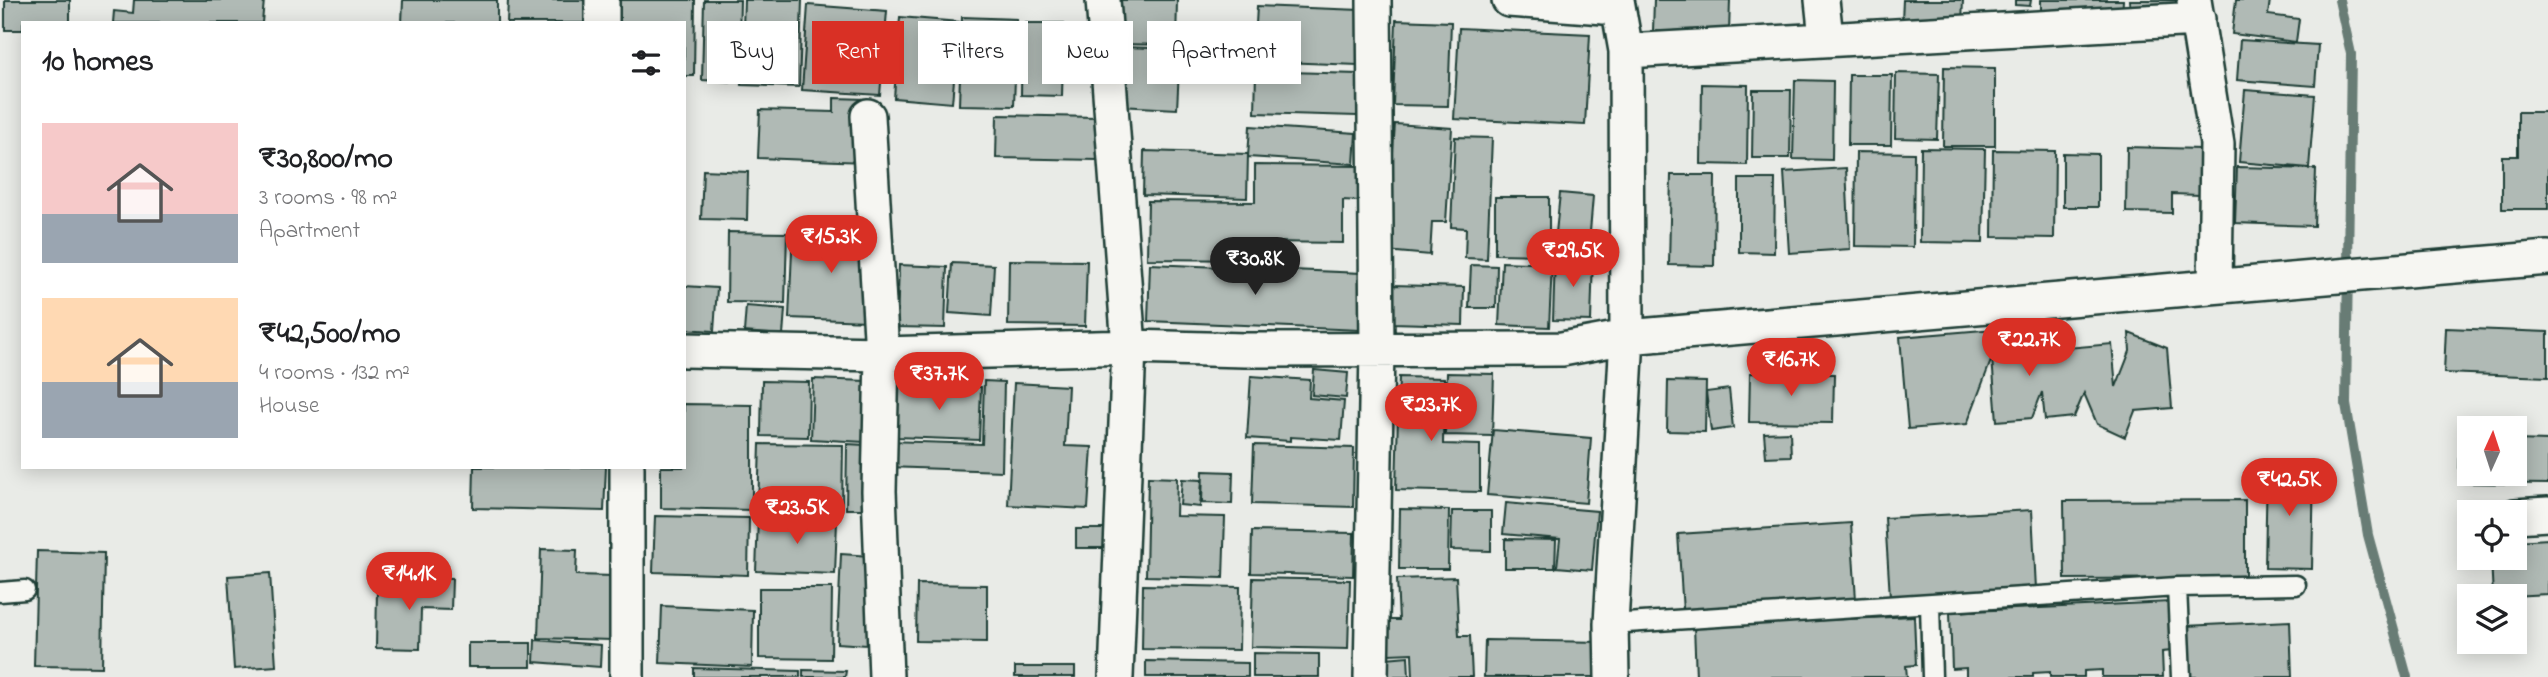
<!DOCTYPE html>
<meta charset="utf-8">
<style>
body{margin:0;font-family:"Indie Flower",sans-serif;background:#f2f2f2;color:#202124;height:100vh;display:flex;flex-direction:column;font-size:26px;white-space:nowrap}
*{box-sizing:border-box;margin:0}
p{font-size:23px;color:#757577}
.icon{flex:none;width:38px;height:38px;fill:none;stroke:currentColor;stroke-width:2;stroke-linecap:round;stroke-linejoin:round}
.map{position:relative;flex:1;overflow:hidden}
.details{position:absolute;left:21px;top:21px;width:665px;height:448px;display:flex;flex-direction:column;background:#fff;border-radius:0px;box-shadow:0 4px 18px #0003}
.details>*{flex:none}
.hud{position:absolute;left:707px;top:21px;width:665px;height:63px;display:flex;gap:14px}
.needle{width:46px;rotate:3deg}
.buttons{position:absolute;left:2457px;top:416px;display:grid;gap:14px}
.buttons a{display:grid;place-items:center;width:70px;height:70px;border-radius:0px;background:#fff;box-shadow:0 4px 18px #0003;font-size:35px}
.price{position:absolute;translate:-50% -60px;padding:0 16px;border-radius:24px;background:#d93025;color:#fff;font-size:23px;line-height:46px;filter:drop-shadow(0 2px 4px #0008)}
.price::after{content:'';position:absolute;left:50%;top:42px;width:21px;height:16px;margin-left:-10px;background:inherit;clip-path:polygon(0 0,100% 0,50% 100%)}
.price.on{background:#222;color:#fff}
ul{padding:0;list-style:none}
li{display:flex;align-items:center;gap:21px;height:175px;padding:0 21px}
li span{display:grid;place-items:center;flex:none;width:196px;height:140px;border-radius:0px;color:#555}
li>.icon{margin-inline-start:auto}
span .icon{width:84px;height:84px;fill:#fffc;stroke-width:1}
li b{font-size:30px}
h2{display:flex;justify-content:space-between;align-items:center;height:84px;padding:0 21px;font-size:30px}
.pill{padding:0 24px;border-radius:0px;background:#fff;box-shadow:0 4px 18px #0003;font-size:24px;line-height:63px}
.pill.on{background:#d93025;color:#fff}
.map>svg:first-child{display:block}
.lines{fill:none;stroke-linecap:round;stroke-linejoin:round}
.stream{stroke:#687c75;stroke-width:10}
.building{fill:#b0bab5;stroke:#1f3d34;stroke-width:2}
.service-casing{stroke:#1f3d34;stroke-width:23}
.minor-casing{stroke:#1f3d34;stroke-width:38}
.service{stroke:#f6f6f2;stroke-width:18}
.minor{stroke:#f6f6f2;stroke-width:33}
</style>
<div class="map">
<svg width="2548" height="677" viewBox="0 0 2548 677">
<rect width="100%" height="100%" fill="#e9ebe7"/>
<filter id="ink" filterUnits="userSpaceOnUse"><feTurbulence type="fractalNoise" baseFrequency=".0143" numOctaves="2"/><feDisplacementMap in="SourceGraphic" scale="14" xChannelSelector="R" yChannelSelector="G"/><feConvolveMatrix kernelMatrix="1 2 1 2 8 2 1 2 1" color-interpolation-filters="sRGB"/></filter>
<g filter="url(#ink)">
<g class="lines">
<path class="stream" d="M2339,0L2351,54L2346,404L2368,535L2407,677"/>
</g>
<path class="building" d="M5,0H70V23H23V30H5Z
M134,0H264L262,23H113L114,11L133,13Z
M403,0H497V23H402Z
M508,0H599L597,23H507Z
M609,0H695L694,76H684V23H608Z
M704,0H740L738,82L702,80Z
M744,0H802L799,87L741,85Z
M1117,0H1177L1176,45L1116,44Z
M1654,0H1730L1729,33L1653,31Z
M1903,0H1963L1962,22L1902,20Z
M2015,0H2031L2030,6L2015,5Z
M2041,0H2123L2122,16L2041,15Z
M2129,0H2176V3L2130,9Z
M2236,0H2270L2268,15L2299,19L2296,42L2232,34Z
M808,5L887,11L880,95L802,90Z
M1257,6L1361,10L1358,65L1254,61Z
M900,17L959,22L952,103L894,98Z
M962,17L1017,19L1014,106L959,105Z
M1396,20L1451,22L1448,106L1393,105Z
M1022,23H1064L1062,96L1021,95Z
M1459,28L1590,34L1585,125L1454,119Z
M2240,40L2318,45L2315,86L2237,80Z
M1121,47L1180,49L1177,109L1119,106Z
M1944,67L1995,68V146H1943Z
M1256,71L1358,74L1357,116L1255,113Z
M1896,73L1939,74L1937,139L1895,138Z
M1849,75H1892L1891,145H1848Z
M1795,80L1833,81L1832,160L1793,159Z
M1702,84L1748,85L1747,165L1701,164Z
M1753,90H1791L1790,158H1752Z
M2245,90L2315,95L2309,168L2239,162Z
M834,98L867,99L865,162L758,158L760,110L834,112Z
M2518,112H2548V209H2502V156H2518Z
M997,115L1097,117V160L996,158Z
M1395,124L1452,128L1446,222H1432L1430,255L1386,251Z
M1250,126L1356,133L1354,164L1248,157Z
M1455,137L1492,138L1487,259L1465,258L1466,228L1451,227Z
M2127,147L2201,149L2200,195L2172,194V213L2126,212Z
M1921,148L1985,149L1983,243L1920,242Z
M1993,150L2055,151L2054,238L1992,237Z
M1144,151L1248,154L1247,198L1143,195Z
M1856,152L1914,153L1913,247L1855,246Z
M2063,153L2098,154V207H2063Z
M1255,165L1361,166L1360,201L1343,200V243L1254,242V260L1147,259L1148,201L1255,202Z
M2237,167L2316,169L2314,226L2235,223Z
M1846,168L1850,249L1789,253L1784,172Z
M703,170L748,172L747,220L701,219Z
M1671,175H1715L1714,266L1669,265Z
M1739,179H1775L1774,253L1739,252Z
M1560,193L1593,196L1588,256L1554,253Z
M1495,197H1549V255L1495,254Z
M793,229L872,232L868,321L789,318Z
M728,232L787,233L785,303L727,302Z
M1555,257L1593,258L1591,321L1553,320Z
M1009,260L1087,261L1085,326L1008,325Z
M1502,262L1552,264L1549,327L1499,325Z
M952,263L994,265L991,316L949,313Z
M1150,264L1362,273L1360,330L1148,321Z
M899,265L947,267L945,328L897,327Z
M1471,265L1497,266L1496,308H1469Z
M1393,285L1464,287L1463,325L1392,323Z
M684,286L717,288L714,331L684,329Z
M746,306L785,309L783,335L744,332Z
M2031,326L2033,351L2112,344L2116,387L2130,351L2129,333L2167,348L2172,408L2135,411L2125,437L2097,424L2084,393L2074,417L2045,420L2042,392L2032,418L1997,421L1992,358L1967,424L1908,429L1900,337Z
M2446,328L2548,332V377L2444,373Z
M1314,370L1348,373L1346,398L1312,395Z
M1447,373L1494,374L1492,436L1445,435Z
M1750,373L1834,374L1833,423L1749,422Z
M1251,376L1310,380L1309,398L1344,401L1341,440L1290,437V441L1247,438Z
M1399,377L1444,378L1443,444L1480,445V492L1396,490Z
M813,379L867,381L865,442L811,439Z
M762,381L809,382L808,437L761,436Z
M984,381L1004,382L1002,471L887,467L888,441L982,444Z
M1668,381L1706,382L1705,432L1667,431Z
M1014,383L1068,386L1065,446L1092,447L1088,509L1008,505Z
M899,384L981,387L979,440L897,437Z
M1729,389L1733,428L1711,431L1706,392Z
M684,404L752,405V510L661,508V467H684Z
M1493,430L1591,438L1586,503L1487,495Z
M1790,432L1791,456L1766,457L1764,433Z
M2460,440H2469V474H2515V440L2548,441V484L2459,483Z
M760,444L843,445L842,510L758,508Z
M847,444L865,445L864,509H846Z
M1254,445L1354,448L1353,507L1252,504Z
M2267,466L2314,468L2312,569L2265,568Z
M474,467H606L604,511L473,508Z
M1203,471L1233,472L1232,504L1202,503Z
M1148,477L1177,478L1176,516L1225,517L1223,578L1146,576Z
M1182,479L1202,480L1200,507L1180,505Z
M2245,500V578L2065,579L2064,501Z
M1506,503L1597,511L1592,570L1557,567L1560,539L1503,534Z
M1400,509L1449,510L1448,569H1399Z
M2032,510L2036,589L1890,597L1885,518Z
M1452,511H1491V551L1451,550Z
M655,516L749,518L748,575L653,572Z
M758,518L837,521L835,574L756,571Z
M1851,523L1856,600L1683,612L1678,534Z
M1076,529H1113V548H1076Z
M1252,531L1354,533L1353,576L1251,573Z
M1505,539L1556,540L1555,568H1505Z
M2548,539V594L2493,597L2491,558H2515V541Z
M541,549L577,550L576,575L614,576L612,640L538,638Z
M37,551L104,553L102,667L34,666Z
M841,554L870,556L867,645L837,643Z
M270,573L276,666L234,669L228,576Z
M415,577L452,578L451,610L421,609L420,649L376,648L377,590L415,591Z
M1456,577L1459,636H1470L1472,677H1413L1412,653L1389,654L1388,620H1399L1397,579Z
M1253,578L1350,580L1348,649L1251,647Z
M917,584L987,585V642L916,641Z
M1143,585L1240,587L1239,650L1142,649Z
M759,588H832L831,659L759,658Z
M2170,602L2172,651L2162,652L2163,677H2102V670L2084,671V677H2050V672L2033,673V677H1966V668L1952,669L1950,612Z
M662,606L753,610L752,667L660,663Z
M1914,616L1916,665L1906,666L1907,677H1696L1694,626Z
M2290,621L2292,677H2187L2185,626Z
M535,640L601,645L600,667L534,662Z
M1485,640L1603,642V677H1484Z
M468,643H531V667H468Z
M1253,653L1319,654V677H1253Z
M1408,656L1409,677H1388L1386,658Z
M1146,661L1248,663V677H1146Z
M1015,667H1075V677H1015Z
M694,668L800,671V677H694Z
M803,670L846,671L845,677H803Z"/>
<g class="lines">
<defs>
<path id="service" d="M2177,587L2181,677
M0,592L25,590
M1930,604L1932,677
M1611,624L2177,587L2296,585"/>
<path id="minor" d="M1103,0L1129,347L1116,677
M1509,0L1617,8
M1822,0L1826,38
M2194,0L2217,144L2215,286
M602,23V0
M1626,51L2198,19
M868,116L882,354L879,491L886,677
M684,350L882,354L1129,347L1245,350L1562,349L1627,337L1626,51L1617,0
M627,467V677
M2515,516L2548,514
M1371,677L1377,349L1374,0
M1612,677L1611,624L1627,337L2548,258"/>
</defs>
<use href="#service" class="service-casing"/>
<use href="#minor" class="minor-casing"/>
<use href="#service" class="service"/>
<use href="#minor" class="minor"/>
</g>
</g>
</svg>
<div class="buttons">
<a><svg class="needle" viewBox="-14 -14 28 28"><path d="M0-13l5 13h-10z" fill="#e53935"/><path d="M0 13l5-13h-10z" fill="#757577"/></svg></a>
<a><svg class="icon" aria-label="locate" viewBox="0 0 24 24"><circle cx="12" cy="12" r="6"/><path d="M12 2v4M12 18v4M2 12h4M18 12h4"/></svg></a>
<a><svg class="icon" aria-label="layers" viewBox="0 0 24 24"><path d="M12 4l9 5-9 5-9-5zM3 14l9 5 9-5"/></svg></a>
</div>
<b class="price" style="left:831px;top:275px">₹15.3K</b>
<b class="price" style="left:1573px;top:289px">₹29.5K</b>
<b class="price on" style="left:1255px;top:297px">₹30.8K</b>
<b class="price" style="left:2029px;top:378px">₹22.7K</b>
<b class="price" style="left:1791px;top:398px">₹16.7K</b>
<b class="price" style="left:939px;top:412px">₹37.7K</b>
<b class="price" style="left:1431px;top:443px">₹23.7K</b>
<b class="price" style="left:2289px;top:518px">₹42.5K</b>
<b class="price" style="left:797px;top:546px">₹23.5K</b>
<b class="price" style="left:409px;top:612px">₹14.1K</b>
<div class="hud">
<a class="pill">Buy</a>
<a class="pill on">Rent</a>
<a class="pill">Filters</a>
<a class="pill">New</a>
<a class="pill">Apartment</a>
</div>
<section class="details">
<h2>10 homes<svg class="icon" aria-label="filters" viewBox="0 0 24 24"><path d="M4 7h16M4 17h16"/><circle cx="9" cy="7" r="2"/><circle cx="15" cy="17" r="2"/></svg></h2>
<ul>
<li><span style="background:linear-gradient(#f6c9c9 65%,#9aa5b1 0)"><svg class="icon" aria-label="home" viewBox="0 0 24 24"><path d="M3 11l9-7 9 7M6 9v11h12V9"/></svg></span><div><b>₹30,800/mo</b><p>3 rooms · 98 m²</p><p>Apartment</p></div></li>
<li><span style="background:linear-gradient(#ffd9b3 60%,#9aa5b1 0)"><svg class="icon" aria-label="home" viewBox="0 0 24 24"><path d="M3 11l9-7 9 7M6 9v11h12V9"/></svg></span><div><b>₹42,500/mo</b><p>4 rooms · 132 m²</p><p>House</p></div></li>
</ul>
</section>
</div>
